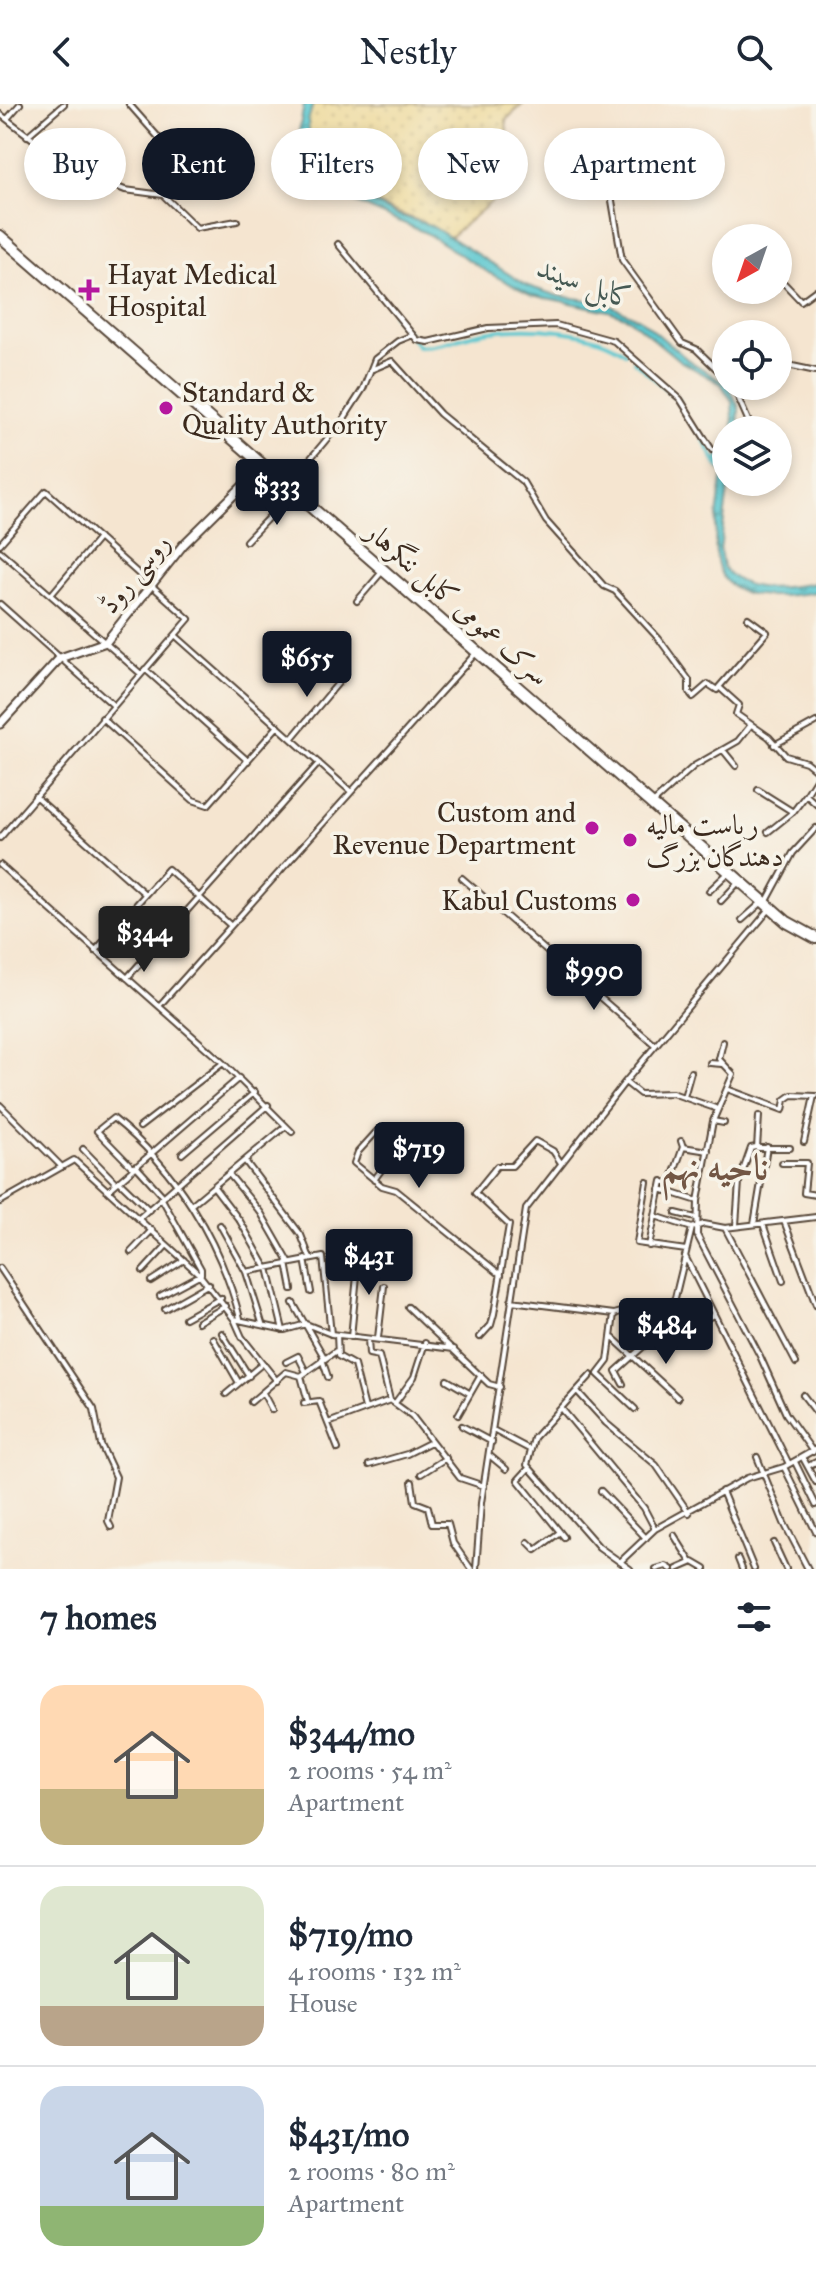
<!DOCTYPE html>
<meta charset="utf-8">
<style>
body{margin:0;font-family:"IM FELL Great Primer",Amiri,serif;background:#f6f6f7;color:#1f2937;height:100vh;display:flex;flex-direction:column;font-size:30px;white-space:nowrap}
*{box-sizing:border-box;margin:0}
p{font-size:26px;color:#747a83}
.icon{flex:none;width:44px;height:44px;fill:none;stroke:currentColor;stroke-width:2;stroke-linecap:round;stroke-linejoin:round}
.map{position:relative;height:1465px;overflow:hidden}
.sheet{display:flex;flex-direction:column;background:#fff;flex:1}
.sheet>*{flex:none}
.guide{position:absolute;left:24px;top:24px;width:768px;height:72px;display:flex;gap:16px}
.needle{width:52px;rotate:220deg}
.buttons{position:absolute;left:712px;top:120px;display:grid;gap:16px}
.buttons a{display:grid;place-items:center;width:80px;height:80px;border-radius:50%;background:#fff;box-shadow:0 4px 12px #0003;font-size:40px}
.price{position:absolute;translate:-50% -68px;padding:0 18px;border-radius:8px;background:#111827;color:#fff;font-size:26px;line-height:52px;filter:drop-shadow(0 2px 4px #0008)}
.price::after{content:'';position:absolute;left:50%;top:48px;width:24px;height:18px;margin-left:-12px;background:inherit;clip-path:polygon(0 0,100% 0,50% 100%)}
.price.active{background:#222;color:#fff}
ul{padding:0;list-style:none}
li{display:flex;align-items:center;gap:24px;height:200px;padding:0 40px}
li+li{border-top:2px solid #e0e1e3}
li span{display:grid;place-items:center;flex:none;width:224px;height:160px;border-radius:24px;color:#555}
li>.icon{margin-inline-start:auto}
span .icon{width:96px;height:96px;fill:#fffc;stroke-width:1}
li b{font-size:34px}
h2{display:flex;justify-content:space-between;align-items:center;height:96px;padding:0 40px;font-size:34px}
.pill{padding:0 28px;border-radius:36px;background:#fff;box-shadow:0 4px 12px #0003;font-size:28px;line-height:72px}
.pill.active{background:#111827;color:#fff}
header{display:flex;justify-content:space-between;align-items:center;height:104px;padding:0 40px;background:#fff;font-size:36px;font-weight:600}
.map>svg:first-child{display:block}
.sand{fill:url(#sand-dots);stroke:#94825e;stroke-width:2}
.water{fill:url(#water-ripples);stroke:#4b7977;stroke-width:2}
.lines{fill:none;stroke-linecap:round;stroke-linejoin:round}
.canal{stroke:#5bc8d0;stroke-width:4}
.street-casing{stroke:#574639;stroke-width:8}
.secondary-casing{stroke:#574639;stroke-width:11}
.highway-casing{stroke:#574639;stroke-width:14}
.street{stroke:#fff;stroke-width:4}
.secondary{stroke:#fff;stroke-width:7}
.highway{stroke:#fff;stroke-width:10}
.poi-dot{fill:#b5179e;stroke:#f7f3e8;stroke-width:3}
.labels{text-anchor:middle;stroke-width:7;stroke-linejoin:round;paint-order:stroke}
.poi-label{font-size:28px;fill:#3b2a1e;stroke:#f7f3e8;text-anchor:start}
.street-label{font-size:28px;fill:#3b2a1e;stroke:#f7f3e8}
.water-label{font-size:30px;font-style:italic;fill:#455953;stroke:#f7f3e8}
.district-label{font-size:36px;font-weight:bold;fill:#725644;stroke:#f7f3e8}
</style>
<header><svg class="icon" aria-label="back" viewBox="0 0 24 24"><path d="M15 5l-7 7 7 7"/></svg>Nestly<svg class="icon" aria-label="search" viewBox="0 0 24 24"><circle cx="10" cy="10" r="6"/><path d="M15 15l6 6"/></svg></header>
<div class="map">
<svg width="816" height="1465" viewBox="0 0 816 1465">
<defs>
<pattern id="sand-dots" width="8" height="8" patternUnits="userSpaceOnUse" patternTransform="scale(2)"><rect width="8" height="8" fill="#eeda9e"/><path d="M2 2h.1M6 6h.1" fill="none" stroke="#cdbb88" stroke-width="1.8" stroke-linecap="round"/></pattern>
<pattern id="water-ripples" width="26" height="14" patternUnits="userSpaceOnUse" patternTransform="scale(2)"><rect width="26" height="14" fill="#5bc8d0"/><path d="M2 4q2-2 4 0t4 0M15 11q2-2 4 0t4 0" fill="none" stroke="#4ca3a8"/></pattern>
</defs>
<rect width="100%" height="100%" fill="#f7f3e8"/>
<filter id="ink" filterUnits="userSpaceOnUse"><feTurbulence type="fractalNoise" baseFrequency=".0125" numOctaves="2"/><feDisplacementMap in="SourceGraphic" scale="16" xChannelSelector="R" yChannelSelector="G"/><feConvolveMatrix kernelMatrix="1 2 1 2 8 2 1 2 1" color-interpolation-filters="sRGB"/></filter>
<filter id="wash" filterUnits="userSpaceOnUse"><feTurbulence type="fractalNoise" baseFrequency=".006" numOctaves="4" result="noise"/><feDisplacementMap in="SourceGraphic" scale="32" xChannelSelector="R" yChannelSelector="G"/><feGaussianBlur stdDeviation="1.8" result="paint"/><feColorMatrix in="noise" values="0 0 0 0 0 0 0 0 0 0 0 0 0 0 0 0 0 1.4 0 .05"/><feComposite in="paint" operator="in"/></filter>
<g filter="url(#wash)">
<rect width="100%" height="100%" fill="#f5e5d0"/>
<path class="sand" d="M313,0H523L506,16L511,81L450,133C440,129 432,122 422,118C380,103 279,64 313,0Z"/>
<path class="water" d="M304,0H313L308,17L310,38L320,56L345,84L395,110L430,121L528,182L558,192L603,198L640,215L687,255L729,282L739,304L738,326H733L732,297L721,280L680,257L628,214L609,207L532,191L489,169L426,129L341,92L315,63L303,42L299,28Z
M726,347V378H729L720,446L723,463C745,492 784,484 816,479V488C702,506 709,462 723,370L716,361L718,351Z"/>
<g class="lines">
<path class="canal" d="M393,210L418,242C444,243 467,229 491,227C529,222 594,225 625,249
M634,257L679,296
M703,334L717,361L726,368"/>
</g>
</g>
<g filter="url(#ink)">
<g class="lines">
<defs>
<path id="street" d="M129,0L167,43
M0,10L72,65L125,86L163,91L197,124L237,117
M7,15L20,0
M27,32L64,0
M606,61L622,156L682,239L696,245L726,274
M338,140L417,236L428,238L488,224L556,221L614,237L680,295L712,346
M781,176L801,197L816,186
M778,259L816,267
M373,265L392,257L440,310L523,378L546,417L604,482L615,487L659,535L689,576V588L693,593L708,580L717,586L719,583L739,601L736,610L769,633L786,652L806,658L816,666
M733,282L748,316V326
M288,381L343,316L363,285L375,255L398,237L413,231
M246,437L290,391
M0,440L46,387L189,515L0,734
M0,447L141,570
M51,491L99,434
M357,497L381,469
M0,500L113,601
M176,532L349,686
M145,565L248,657
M719,583L767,528L748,514
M102,614L193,696L208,701L278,622
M292,634L344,572
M774,641L816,618
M723,646L736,662
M816,675L806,691L816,700
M758,686L793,708
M35,692L145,790
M653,699L694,662L738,637L750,622
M768,728L793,708L806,691
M0,761L223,959L292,1028
M462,774L655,941
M709,787L726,771
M721,797L737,780
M767,797L793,749L816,724
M742,816L760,800
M95,847L168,765L230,821
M127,874L319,659
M159,902L476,549
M723,938L719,955L733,970L713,1017L698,1097L697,1131L760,1252L786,1310L813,1348
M710,959L722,960
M625,978L640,990L672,989L715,1004
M727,985L783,1006L785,996L792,991L816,992
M684,993L691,968
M0,1001L60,1061
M759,1012L757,1044H790
M713,1017L724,1019
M140,1023L223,959
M804,1038L814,992
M683,1043L708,1047
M83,1045L116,1079
M182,1050L255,988
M423,1055L390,1029L378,1026L358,1048L354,1059L382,1082L396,1086L501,1171
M245,1057L301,1131L310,1154
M782,1059H807L804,1089L816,1091
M136,1062L164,1093
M133,1064L97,1027L113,1014C175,1063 220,1137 240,1214
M229,1070L261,1109L289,1158
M374,1076L402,1038
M119,1077L149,1106
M647,1078L637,1139L686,1146
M214,1083L240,1117L266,1163
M660,1085L698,1097
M109,1086L239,974
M0,1098L74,1056L199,1170L234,1215L285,1226L306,1220L331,1230L454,1245
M191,1101L286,1022
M676,1109L696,1114
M655,1112L692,1124
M139,1114L268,1001
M784,1117L816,1201
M754,1120L767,1043
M763,1120L783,1177
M220,1121L246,1168L262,1219
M736,1121L739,1078L751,1044L756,1043
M725,1124L796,1259
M649,1142L662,1077L670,1080L683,1043L681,1037
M131,1148L152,1126
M685,1152L789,1360
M305,1155L311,1188
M287,1159L292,1185
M0,1164L94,1305L101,1341L116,1373L108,1417L111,1423
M268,1164L283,1226
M143,1167L167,1141
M246,1168L323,1153L331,1230
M151,1177L184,1156
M160,1192L201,1170V1165L162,1095
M511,1197L614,1210L651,1200L657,1211L671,1213
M293,1199L324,1253
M408,1203L489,1280L500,1283
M165,1205L209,1180
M614,1210L608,1257L598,1270L635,1305
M185,1214L221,1194
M234,1215L242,1233L277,1277
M198,1218L226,1202
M222,1229L249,1272
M337,1231L338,1252L354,1261L365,1304
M666,1231L692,1124L704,1120L725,1124L816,1113
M351,1233L359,1151
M480,1233L491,1221L494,1210L509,1121L475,1089L497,1062H512L535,1037L553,1047L561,1059
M213,1234L239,1279
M378,1234L384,1182
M613,1234L678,1294
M368,1235L369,1250L379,1252L390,1296
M322,1255L328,1273
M286,1258L298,1252L305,1266
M591,1271L534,1334L527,1361L599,1443L630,1465
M301,1272L308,1298
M447,1276L469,1289
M623,1280L616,1267L645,1241L714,1211
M577,1287L606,1319L656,1361L689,1409
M263,1289L272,1306
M226,1290L262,1260
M803,1291L816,1308
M251,1298L286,1268L301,1272L336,1247
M304,1299L319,1297L338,1345
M395,1299L414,1273L425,1239
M562,1305L644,1404L655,1425
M458,1311L481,1271
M328,1319L390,1296L412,1312L460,1374L484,1382
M462,1322L492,1338
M493,1326L529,1345
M489,1351L506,1365
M757,1353L784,1419L808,1465
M803,1354L816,1378
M795,1358L816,1401
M369,1361L407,1350L431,1338
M808,1362L816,1358
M784,1363L816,1428
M529,1364L518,1376L564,1433
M421,1370L446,1354
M412,1378L415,1398L428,1403L432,1420H448L453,1439L471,1465
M601,1387L646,1434
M722,1387L754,1465
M674,1431L691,1458
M528,1438L536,1446L560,1428
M774,1439L786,1465
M738,1455L742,1465
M620,1458L655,1425L747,1374L784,1363L816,1345
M476,1465L481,1399L526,1105L625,978L769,806
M656,1465L666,1462L671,1465
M677,1465L693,1458L705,1465"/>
<path id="secondary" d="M0,620L60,554L106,538L183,441L260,365"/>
<path id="highway" d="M0,132L787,818L816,834"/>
</defs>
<use href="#street" class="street-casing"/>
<use href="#secondary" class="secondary-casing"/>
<use href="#highway" class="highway-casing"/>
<use href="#street" class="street"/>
<use href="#secondary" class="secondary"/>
<use href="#highway" class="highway"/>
</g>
</g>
<g class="poi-dot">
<path d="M85 174h8v8h8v8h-8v8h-8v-8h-8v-8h8z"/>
<circle cx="166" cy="304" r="8"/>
<circle cx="592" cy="724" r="8"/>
<circle cx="630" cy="736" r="8"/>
<circle cx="633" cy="796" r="8"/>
</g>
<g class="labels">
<g class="poi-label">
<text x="107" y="180">Hayat Medical<tspan x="107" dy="32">Hospital</tspan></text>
<text x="182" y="298">Standard &amp;<tspan x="182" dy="32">Quality Authority</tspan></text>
<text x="576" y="718" text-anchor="end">Custom and<tspan x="576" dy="32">Revenue Department</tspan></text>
<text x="646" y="730">ریاست مالیه<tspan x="646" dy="32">دهندگان بزرگ</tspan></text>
<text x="617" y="806" text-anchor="end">Kabul Customs</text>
</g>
<g class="street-label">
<text transform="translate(134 469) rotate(-51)" y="10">روسی روڈ</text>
<text transform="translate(458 499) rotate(41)" y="10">سرک عمومی کابل ننگرهار</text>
</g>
<g class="water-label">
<text transform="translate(586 179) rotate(20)" y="10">کابل سيند</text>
</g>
<g class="district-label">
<text x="715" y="1075">ناحیه نهم</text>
</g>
</g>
</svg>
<div class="buttons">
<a><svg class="needle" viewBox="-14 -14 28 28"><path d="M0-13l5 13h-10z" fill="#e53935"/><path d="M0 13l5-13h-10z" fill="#747a83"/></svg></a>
<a><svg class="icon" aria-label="locate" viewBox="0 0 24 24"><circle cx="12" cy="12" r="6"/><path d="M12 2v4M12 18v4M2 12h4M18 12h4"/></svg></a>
<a><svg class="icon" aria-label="layers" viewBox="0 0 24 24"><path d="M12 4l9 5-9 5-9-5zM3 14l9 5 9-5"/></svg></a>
</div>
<b class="price" style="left:277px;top:423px">$333</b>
<b class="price" style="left:307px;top:595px">$655</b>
<b class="price active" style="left:144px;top:870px">$344</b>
<b class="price" style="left:594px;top:908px">$990</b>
<b class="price" style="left:419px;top:1086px">$719</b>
<b class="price" style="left:369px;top:1193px">$431</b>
<b class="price" style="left:666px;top:1262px">$484</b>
<div class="guide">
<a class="pill">Buy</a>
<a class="pill active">Rent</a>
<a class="pill">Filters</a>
<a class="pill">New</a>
<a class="pill">Apartment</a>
</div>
</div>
<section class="sheet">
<h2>7 homes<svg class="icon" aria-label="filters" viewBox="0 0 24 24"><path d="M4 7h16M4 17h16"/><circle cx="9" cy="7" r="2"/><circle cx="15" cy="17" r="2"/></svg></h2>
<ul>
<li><span style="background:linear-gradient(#ffd9b3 65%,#c2b280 0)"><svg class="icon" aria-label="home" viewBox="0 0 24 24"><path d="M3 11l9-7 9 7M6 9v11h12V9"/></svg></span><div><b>$344/mo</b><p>2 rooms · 54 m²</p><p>Apartment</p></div></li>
<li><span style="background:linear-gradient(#dfe7d0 75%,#b9a48a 0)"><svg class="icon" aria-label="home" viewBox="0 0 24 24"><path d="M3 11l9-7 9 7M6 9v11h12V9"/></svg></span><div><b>$719/mo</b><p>4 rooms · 132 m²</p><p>House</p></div></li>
<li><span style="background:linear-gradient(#c9d6e8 75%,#8fb573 0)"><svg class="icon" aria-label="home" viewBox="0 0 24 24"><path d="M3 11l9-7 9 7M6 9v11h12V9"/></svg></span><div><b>$431/mo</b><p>2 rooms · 80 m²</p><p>Apartment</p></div></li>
</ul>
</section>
